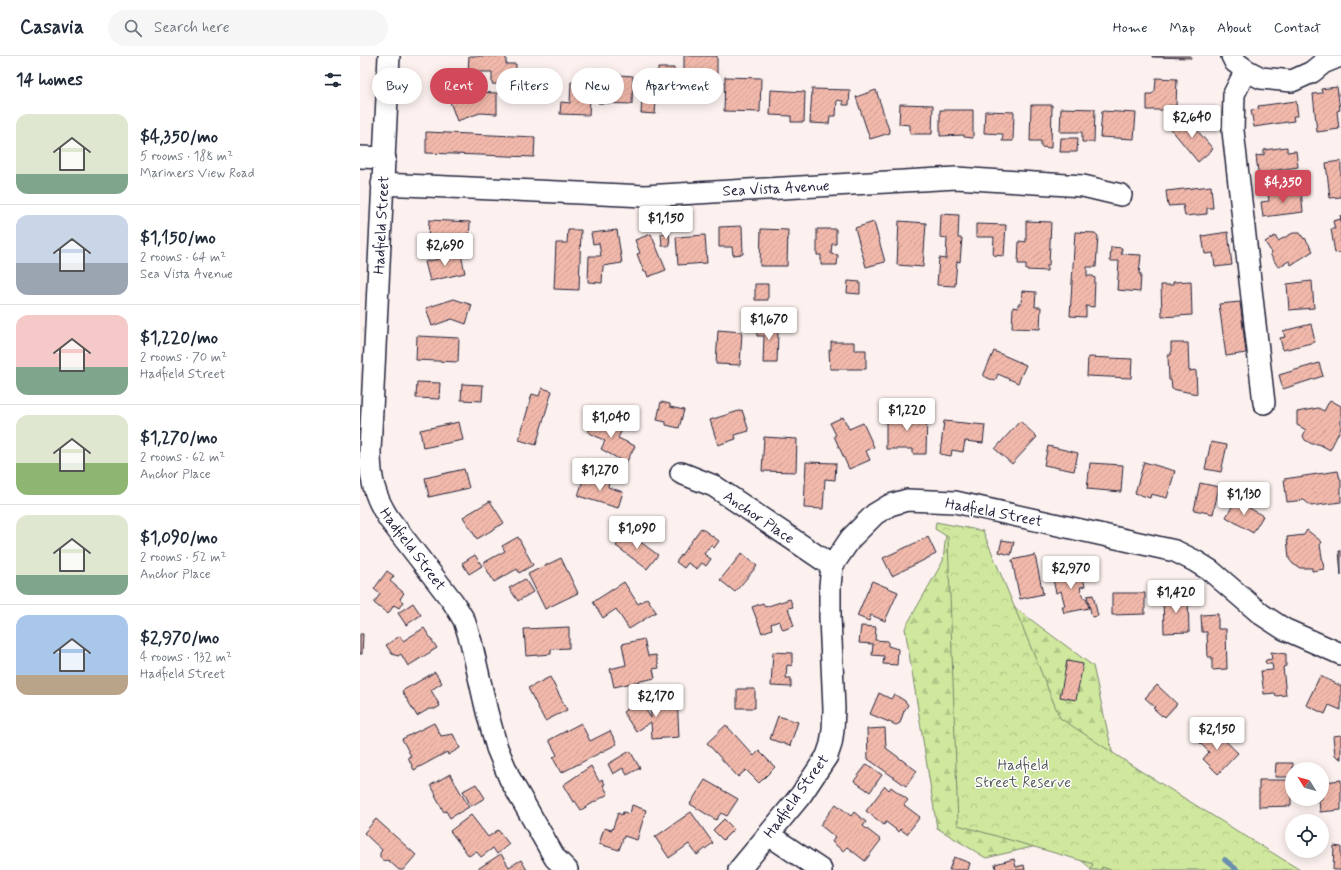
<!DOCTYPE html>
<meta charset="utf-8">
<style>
body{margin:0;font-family:Mynerve,sans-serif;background:#f6f6f7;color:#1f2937;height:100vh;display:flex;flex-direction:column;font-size:15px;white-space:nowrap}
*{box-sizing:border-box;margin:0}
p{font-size:13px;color:#747a83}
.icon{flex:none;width:22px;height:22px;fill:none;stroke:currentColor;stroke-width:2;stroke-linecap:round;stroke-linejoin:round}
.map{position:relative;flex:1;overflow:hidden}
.panel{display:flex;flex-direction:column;background:#fff;width:360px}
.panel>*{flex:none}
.hud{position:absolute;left:12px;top:12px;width:380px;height:36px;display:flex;gap:8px}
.needle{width:26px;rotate:307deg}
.controls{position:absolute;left:925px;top:706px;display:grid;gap:8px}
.controls a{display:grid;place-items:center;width:44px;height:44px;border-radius:50%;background:#fff;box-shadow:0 2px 10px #0003;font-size:20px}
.price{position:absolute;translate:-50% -34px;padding:0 9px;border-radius:4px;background:#fff;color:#222;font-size:13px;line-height:26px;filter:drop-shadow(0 1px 2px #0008)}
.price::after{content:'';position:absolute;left:50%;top:24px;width:12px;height:9px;margin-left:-6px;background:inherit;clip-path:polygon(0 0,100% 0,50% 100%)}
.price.active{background:#d1495b;color:#fff}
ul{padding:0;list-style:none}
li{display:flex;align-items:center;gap:12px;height:100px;padding:0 16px}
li+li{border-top:1px solid #e0e1e3}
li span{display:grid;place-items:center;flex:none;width:112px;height:80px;border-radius:12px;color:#555}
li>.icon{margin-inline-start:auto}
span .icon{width:48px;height:48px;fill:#fffc;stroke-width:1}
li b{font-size:17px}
h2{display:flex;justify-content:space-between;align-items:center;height:48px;padding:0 16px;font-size:17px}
.pill{padding:0 14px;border-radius:18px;background:#fff;box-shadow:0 2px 10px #0003;font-size:14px;line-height:36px}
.pill.active{background:#d1495b;color:#fff}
header{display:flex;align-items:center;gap:24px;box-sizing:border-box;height:56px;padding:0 20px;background:#fff;border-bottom:1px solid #e0e1e3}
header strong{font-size:19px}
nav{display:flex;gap:22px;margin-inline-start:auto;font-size:14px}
.search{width:280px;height:36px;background:#f6f6f7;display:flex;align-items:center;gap:10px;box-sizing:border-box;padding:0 14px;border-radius:22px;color:#747a83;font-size:15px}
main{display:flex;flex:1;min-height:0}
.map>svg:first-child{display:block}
.forest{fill:url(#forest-firs);stroke:#78856c}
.park{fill:url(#park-crowns);stroke:#78856c}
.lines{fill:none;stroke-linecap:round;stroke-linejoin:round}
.stream{stroke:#6a8eae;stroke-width:5.5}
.building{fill:url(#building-hatch);stroke:#22223b}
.minor-casing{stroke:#22223b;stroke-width:24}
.minor{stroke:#fff;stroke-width:21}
.labels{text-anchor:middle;stroke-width:3;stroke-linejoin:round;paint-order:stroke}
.street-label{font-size:15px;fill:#22223b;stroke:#fff}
.park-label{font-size:15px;fill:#565d58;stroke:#fff}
</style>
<header>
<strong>Casavia</strong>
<div class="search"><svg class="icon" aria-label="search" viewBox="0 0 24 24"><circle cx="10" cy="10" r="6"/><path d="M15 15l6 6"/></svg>Search here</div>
<nav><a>Home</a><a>Map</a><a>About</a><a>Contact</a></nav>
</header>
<main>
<section class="panel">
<h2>14 homes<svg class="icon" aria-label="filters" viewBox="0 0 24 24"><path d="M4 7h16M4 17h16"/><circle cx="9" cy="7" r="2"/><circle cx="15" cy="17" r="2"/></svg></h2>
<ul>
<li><span style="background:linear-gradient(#dfe7d0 75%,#7fa58c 0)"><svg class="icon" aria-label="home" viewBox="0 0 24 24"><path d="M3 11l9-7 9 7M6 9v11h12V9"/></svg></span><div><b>$4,350/mo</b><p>5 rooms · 188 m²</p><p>Mariners View Road</p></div></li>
<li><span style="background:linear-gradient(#c9d6e8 60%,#9aa5b1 0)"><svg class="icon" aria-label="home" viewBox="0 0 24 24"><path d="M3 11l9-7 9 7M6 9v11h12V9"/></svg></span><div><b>$1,150/mo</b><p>2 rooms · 64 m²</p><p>Sea Vista Avenue</p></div></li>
<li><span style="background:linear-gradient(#f6c9c9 65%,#7fa58c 0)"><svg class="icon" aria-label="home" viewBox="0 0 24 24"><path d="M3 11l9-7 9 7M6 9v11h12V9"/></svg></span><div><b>$1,220/mo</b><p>2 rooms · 70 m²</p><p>Hadfield Street</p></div></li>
<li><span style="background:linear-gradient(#dfe7d0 60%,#8fb573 0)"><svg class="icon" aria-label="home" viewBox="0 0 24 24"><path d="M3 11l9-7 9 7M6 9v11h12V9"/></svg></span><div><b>$1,270/mo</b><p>2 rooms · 62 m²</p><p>Anchor Place</p></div></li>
<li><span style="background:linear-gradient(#dfe7d0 75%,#7fa58c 0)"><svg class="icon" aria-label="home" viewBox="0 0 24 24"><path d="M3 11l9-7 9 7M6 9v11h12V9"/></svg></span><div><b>$1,090/mo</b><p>2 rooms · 52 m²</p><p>Anchor Place</p></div></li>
<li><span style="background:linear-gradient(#a9c7e8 75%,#b9a48a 0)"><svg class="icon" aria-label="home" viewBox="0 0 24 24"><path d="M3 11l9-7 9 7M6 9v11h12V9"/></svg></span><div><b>$2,970/mo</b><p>4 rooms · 132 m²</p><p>Hadfield Street</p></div></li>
</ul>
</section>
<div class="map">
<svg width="981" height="814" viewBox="0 0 981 814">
<defs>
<pattern id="forest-firs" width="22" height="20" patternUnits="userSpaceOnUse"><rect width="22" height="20" fill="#cfe89d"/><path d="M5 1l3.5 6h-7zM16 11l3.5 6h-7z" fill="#b1c788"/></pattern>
<pattern id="park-crowns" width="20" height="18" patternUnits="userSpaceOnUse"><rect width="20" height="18" fill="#cfe89d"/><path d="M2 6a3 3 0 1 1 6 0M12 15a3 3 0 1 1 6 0" fill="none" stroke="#b1c788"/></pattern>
<pattern id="building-hatch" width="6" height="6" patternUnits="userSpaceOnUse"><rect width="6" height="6" fill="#f2b9ab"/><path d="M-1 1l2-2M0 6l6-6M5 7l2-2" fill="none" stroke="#cf9f94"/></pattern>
</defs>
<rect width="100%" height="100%" fill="#fcf1ee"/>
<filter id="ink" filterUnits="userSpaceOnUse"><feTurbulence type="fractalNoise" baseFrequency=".025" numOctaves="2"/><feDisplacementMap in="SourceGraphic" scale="8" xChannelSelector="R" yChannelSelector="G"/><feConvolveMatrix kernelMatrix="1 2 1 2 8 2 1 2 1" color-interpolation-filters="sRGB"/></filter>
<g filter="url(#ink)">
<path class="forest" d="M587,469L654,551L733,610L756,713L928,814H733L697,785L626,802L577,772L545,572L583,505Z"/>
<path class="park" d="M576,466L623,475L700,662L779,714L940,814H752L742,811L740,814H730L733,808L598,769L588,481L575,473Z"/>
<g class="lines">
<path class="stream" d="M865,804L877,814"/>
</g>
<path class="building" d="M109,0H146V8H156L155,29L132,28V16H108Z
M324,0H357V30L324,29Z
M792,0H831V2L792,1Z
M298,12H314L313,41H310V44H296L295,58L281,57L283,26H298Z
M259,19L273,20L272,48L238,47L239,23H259Z
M365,21L401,22L400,56L364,55Z
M796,22L817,23L816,50H809V54H787V38H792L795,35Z
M211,26L231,27L229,59L200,58L201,46L210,47Z
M977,31L980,54L977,55L979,73L957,76L953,38L962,37L961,33Z
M452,33L490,34L489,49H483V45L477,44L476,60H470L469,68L450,67Z
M411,34L445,36L444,66H431V60L410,59Z
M516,34L530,77L510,83L496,41Z
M102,35V36L105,35L106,38L113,36L137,37V58L120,57L97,65L88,40Z
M936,45L938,60H933L934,65L894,71L891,54L899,53L898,50Z
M540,48L573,49L572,78H550V69L539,68Z
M671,49H692L691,92L681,91V85H670Z
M701,52L735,53L734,86H722V76H700Z
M580,54H613V82L604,81V79L580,80Z
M625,55L654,56L653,85H642L643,78L624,77Z
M742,55L776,57L774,83L740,81Z
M825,60L853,93L838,106L811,73Z
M66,76L175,81L174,101L66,97Z
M701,82H718L717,96H700Z
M927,91V96L936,95L938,111L911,115L912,123L899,124L896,100L904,99V94Z
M981,105V141L970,142L966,107Z
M851,130L853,152H847V158L825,160L823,149L808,150L806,135Z
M941,134L943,156L903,161L901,146L909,145L908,138Z
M581,158L599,159L598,182H602L600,206L597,205L595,230L577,229L579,202L586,203L587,182L580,181Z
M980,159H981V196L975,197L971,173H975L973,165L981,163Z
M69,164L110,166L109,187L68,185Z
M539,165L566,167L563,211L537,209Z
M666,165L691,166L689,209H687V215L666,214V208H658L659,185L666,186Z
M514,166L525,206L506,211L495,172Z
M616,168L646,169L644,200L633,199L634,181H616Z
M382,170L383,198L373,199L372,191H359V171Z
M401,173L428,174L427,210H400Z
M457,173H476V188H472L471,198L478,199L477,209H461V199H457Z
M208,174H221L219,234L194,233L196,187H207Z
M257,174L262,207L243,210L242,227L228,226L229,200H241L239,187L233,188L231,177Z
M715,176L735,177L738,180L736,211H727V220H733L735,222L734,251L726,250V261L710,260Z
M868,176L872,209L855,211L853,197L845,198L842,180Z
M309,177L310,190H302L301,178Z
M933,177H940L944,183L945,182L953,195L931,209L929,205L918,211L910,198L912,197L905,186L915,180L918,185Z
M291,178L306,214L288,221L286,215L284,216L277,198L280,197L275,184Z
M345,179L347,207L318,209L316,181Z
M751,191L762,192L761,198L781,199L779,218H781L780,236L757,234L759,205H750Z
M101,198L105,217L70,225L65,206Z
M488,225L500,226V238L487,237Z
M831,225L832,259L802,261L801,229H813V226Z
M952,225L954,252L929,254L927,228Z
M395,228H408V244H395Z
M662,235L676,236L675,251H681L680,273L652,272L653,251L658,252V248H661Z
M94,243L112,249L106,268L92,263L72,270L66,252Z
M880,246L886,297L866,300L859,248Z
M397,265L413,266V272L418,277L417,307H403L404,280H397Z
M951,268L955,286L923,294L920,282L925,281L923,275Z
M358,274L382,276L380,309L356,308Z
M57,280L99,282L98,306L56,304Z
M471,286H494V294H506V313H470L469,294H471Z
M811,287H828L829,315L836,314L837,338L812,333L811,324H809L808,299H811Z
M634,295L666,309L658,327L638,318L635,325L623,320Z
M728,301L772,303L771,322L727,320Z
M959,307L963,320L923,333L919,319Z
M57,326L80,327L79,343L56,342Z
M102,328L123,329L122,345L101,344Z
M182,332L192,335L176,389L159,384L172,338L179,340Z
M970,344L981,350V372L970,394L959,388H952L945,384L943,380L946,374L937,369V356L958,352L964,355Z
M301,346L310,348V351L324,354L319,372L306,369V366L297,364Z
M382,354L389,375L375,379L376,383L358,389L350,364Z
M526,357L567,358L566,398H553V393H526Z
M236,360L262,374L258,382L275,390L266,407L241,393L245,385L228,376Z
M483,361L489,373L503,367L514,391L506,395L510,404L489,413L474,380L476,379L470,367Z
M584,365L625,369L623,387L605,385L603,396L592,394L591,400L580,398Z
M660,365L677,381L652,408L635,393Z
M99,366L103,384L63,392L60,374Z
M404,381L437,383L436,416L402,415Z
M851,386L867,389L861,416L845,413Z
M688,390L718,397L714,415L684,409Z
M446,406L476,407L475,424L465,423L463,453L444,452Z
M784,406L815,415L807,442L791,438L790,442L775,437Z
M730,407L763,409L761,436L727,433Z
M104,413L109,432L69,441L65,422Z
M978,415L980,423H981V446L951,450L944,444L927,446L924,423Z
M225,418L249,426L248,431L263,436L258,452L218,440Z
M840,427L859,431L853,458L834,454Z
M876,444L903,460L893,477L866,461Z
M130,445L144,467L117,483L103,461Z
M341,472L359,485L354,492L351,489L344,498L351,503L346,510L342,507L337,513L328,507L324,512L316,506Z
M947,474L962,486L960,489L964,513L952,515V512H940L933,508L929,503L927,481L944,479Z
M267,476L298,499L287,513L256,490Z
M158,481L173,509L159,517L157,513L134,526L123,507L145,495L142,490Z
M568,481L576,498L532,520L523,502Z
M642,484L654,486L651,499L639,496Z
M979,495H981V519Z
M382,497L397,510L375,536L360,524Z
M115,499L122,510L109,518L102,507Z
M675,499L683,538L660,543L652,504Z
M201,502L218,537L185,553L168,518Z
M721,513L725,530L720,531L723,542H726L729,552L704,557L702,550H705L701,535L696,537L692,519Z
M27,515L34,520L30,525L44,537L40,543L43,546L39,552L34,549L28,558L14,547L20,538L14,533Z
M165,523L173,536L158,545L149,532Z
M512,525L538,536L525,565L511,559L509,565L497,560Z
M264,526L278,548L287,542L296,556L269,573L256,553L243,562L233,546Z
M752,537H785V558L752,559Z
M733,539L738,560L732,561L727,540Z
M803,540H828L829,576L804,577Z
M430,543L433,551L428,552L434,570L423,574L419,565L411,568L412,573L402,577L392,551L403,547L405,551Z
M53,547L61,559L46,569L38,557Z
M858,558V573H866L867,613L852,614V601H848L847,576H842L841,559Z
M501,570L516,571L515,584L528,585V590L538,593L537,609L523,608L524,600L512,599L513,588L499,587Z
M209,571V592L191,593V598L166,600L164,573Z
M64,572L77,592L48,610L41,598L38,600L32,598L26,589L40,580L43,585Z
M0,578H3L2,598H0Z
M284,583L288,600L296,599L299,612L293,613L295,622L254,631L250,613L266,609L262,588Z
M413,596L432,597V610L427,609L426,622H431V631L411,630Z
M911,596L926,598V610L923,611L926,639L916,640L915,637L904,638L901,615L913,614L912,608H907L905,606L906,604L912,603Z
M707,605L723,608L716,644L700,641Z
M75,616L82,627L71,634L80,650L75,653H69L57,660L42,635Z
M960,620L981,630V654L969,649L965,658L946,649Z
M190,621L207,654L185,665L168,632Z
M797,629L817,648L805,661L803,659L802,660L793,652L795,651L785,642Z
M377,633H395V652H377Z
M519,637L531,643L534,638L545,645L548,649L544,655L540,667L536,669L510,658Z
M317,641L319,681L292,683L291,666L276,676L263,656L280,645L291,662L290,643Z
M418,660L438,666L430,690L410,683Z
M74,667L81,680L93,678L100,692L88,699L87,696L54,714L48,701L51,700L42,683Z
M221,667L230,685L250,675L257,688L201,717L193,702L197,699L189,684Z
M366,669L394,700L399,695L415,711L399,727L386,714L378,721L347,687Z
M851,671L878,697L858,718L843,703L849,696L838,685Z
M525,672L526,692L557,715L546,730L508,703L507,673Z
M981,679V703H980V701L978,702L975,699L973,680Z
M270,695L280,712L267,719L263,712L253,718L248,708Z
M916,707H933L932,721H915Z
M507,708L522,719L510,736L494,725Z
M231,710L239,725L242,723L245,728L243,729L248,738L221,754L215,745L213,746L203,729Z
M90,718L109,751L90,762L86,755L84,756L75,740L76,739L71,729Z
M345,724L378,743L367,760L361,757L356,764L330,748Z
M899,724H931V750L899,751Z
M981,724V754L960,756L959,743H962V728H965V726Z
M116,728L125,742L111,750L103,735Z
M525,730L529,734L531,731L548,744L544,749L560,761L547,778L540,773L539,776L526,766L524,769L506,755Z
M476,748L491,760L494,756L506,766L503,770L521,784L505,805L487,791L483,795L472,786L475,781L460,769Z
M272,749L286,754L277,784L264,780L259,794L239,788L244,772L252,774L258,757L262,759L263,756L270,758Z
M331,756L353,787L337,799L329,788L309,802L295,781Z
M111,759L128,781L138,774L149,788L137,798L133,792L121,801L116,795L109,800L90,775Z
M16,763L56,799L43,814H39L28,804L24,805L20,802V797L22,794L4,777Z
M364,763L374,773L363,784L353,774Z
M974,790L981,791V814H973Z
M141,798L149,811L161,804L167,814H116Z
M594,801L610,807L608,814H589Z
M654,803L656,811L664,809L665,814H636L635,808Z"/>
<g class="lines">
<defs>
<path id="minor" d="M29,0L10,395C10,422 14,440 29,463L93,546L104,564L111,586L127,656L137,692L150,723L195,802L207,814
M872,0L875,6L886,14L901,22L932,25L952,16L963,7L980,0
M886,14L874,38L873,75L904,347
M0,101L25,102
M22,128L285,140L596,122L723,130L761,139
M321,417L354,430L472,510
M409,779L461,814
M379,814L441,739L467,700L471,688L473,674L474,653L470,561V530L472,510L491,482L515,458L530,449L547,444L595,446L815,495L835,505L851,515L901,558L924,573L981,598"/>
</defs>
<use href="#minor" class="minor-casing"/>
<use href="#minor" class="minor"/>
</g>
</g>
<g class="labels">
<g class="street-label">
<text transform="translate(416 132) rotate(-3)" y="5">Sea Vista Avenue</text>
<text transform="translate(21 169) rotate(-87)" y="5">Hadfield Street</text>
<text transform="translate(634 456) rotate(11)" y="5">Hadfield Street</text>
<text transform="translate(399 461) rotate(34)" y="5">Anchor Place</text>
<text transform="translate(53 493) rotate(53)" y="5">Hadfield Street</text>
<text transform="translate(436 740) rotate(-54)" y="5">Hadfield Street</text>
</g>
<g class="park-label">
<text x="663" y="714">Hadfield<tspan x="663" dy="17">Street Reserve</tspan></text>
</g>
</g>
</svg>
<div class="controls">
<a><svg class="needle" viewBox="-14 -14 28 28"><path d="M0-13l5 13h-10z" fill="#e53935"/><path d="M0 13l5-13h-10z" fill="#747a83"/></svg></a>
<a><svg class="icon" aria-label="locate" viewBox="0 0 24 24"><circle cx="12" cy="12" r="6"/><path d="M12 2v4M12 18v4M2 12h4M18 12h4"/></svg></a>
</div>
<b class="price" style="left:832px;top:83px">$2,640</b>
<b class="price active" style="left:923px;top:148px">$4,350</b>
<b class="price" style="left:306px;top:184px">$1,150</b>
<b class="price" style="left:85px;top:211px">$2,690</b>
<b class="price" style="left:409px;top:285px">$1,670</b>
<b class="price" style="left:547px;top:376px">$1,220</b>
<b class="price" style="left:251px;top:383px">$1,040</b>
<b class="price" style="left:240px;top:436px">$1,270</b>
<b class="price" style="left:884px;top:460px">$1,130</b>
<b class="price" style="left:277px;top:494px">$1,090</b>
<b class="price" style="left:711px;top:534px">$2,970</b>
<b class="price" style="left:816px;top:558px">$1,420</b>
<b class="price" style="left:296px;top:662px">$2,170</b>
<b class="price" style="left:857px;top:695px">$2,150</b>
<div class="hud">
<a class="pill">Buy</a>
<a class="pill active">Rent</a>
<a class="pill">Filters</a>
<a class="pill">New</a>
<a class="pill">Apartment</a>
</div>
</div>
</main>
